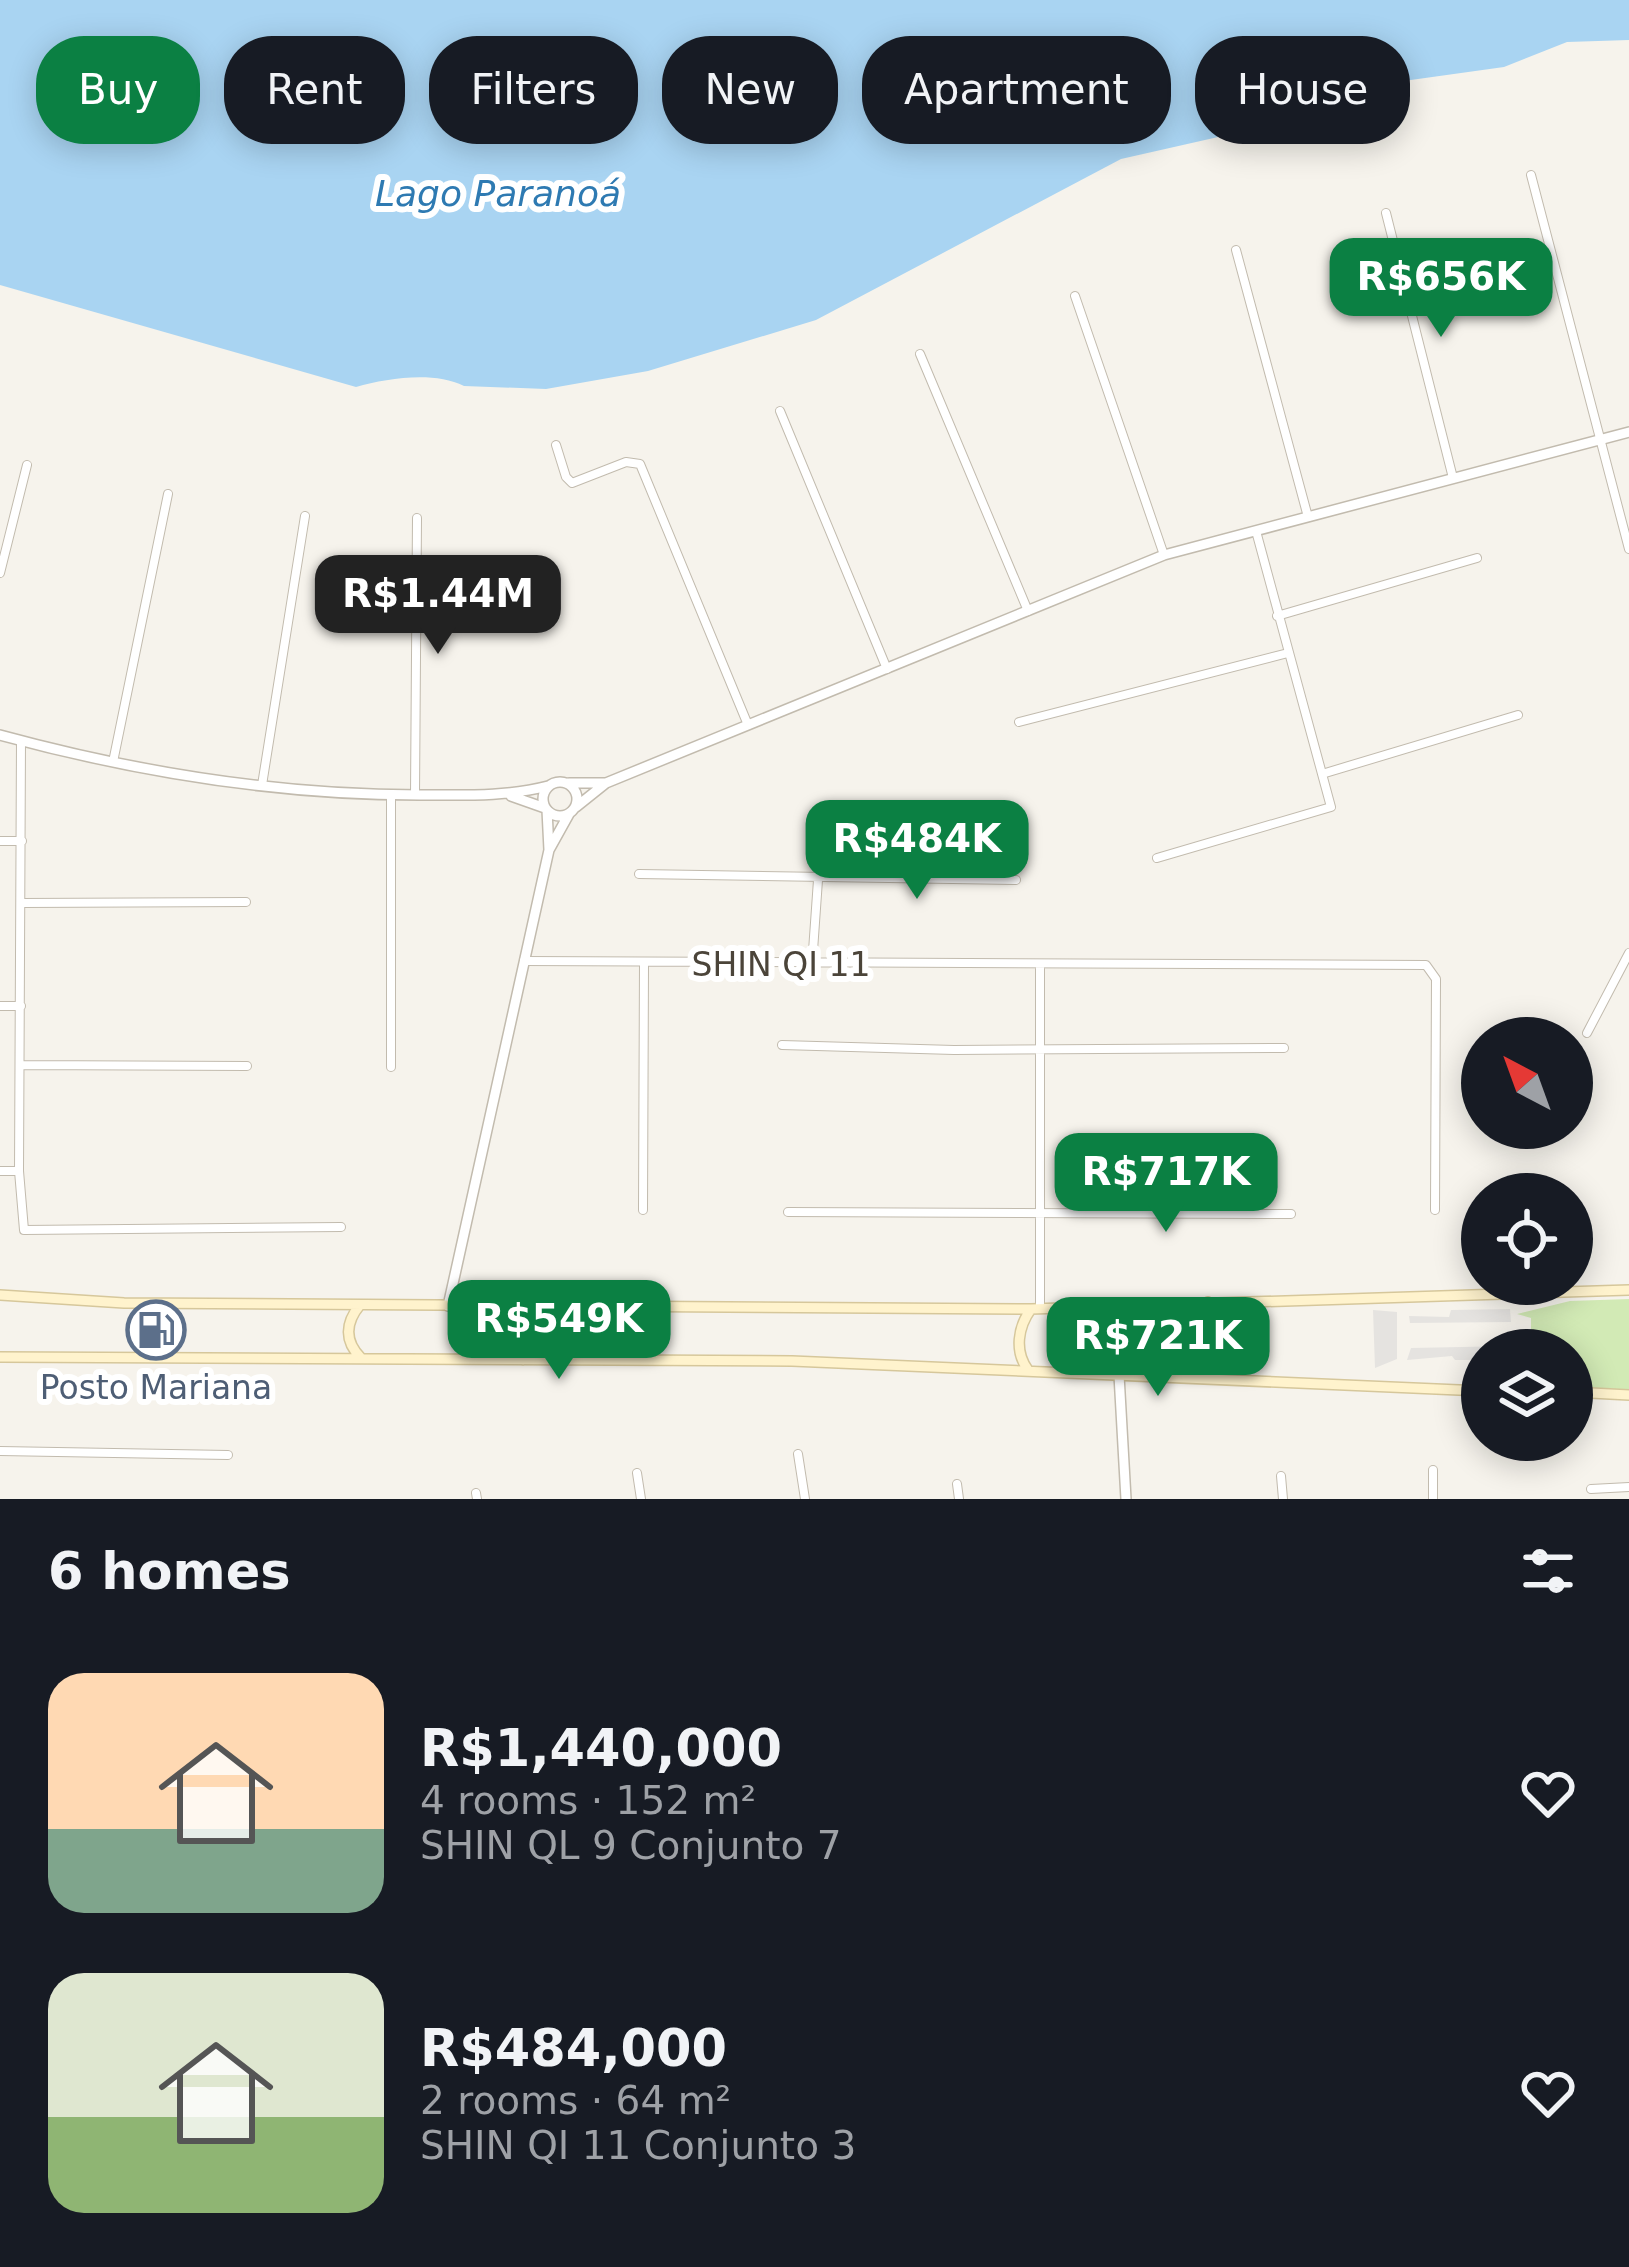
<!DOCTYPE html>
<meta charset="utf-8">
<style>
body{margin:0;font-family:"DejaVu Sans",sans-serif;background:#20242c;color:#f1f3f6;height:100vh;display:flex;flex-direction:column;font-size:45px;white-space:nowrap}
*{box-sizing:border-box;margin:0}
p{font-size:39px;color:#9ea1a6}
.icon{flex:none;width:66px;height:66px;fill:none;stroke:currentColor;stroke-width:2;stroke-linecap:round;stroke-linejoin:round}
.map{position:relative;height:1499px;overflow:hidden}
.details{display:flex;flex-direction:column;background:#171b24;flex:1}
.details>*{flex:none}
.guide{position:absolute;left:36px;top:36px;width:1557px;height:108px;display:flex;gap:24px}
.needle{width:78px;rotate:319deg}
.controls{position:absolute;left:1461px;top:1017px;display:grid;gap:24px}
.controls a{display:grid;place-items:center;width:132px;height:132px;border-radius:50%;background:#171b24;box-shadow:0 6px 30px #0003;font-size:60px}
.price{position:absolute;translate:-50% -102px;padding:0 27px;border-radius:24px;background:#0b8043;color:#fff;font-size:39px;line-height:78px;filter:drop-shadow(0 3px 6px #0008)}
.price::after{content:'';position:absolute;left:50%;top:72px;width:36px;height:27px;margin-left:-18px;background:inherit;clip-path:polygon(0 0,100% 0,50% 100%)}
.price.current{background:#222;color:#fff}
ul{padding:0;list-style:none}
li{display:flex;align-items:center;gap:36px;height:300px;padding:0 48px}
li span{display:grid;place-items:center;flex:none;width:336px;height:240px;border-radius:36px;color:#555}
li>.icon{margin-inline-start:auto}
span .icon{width:144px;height:144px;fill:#fffc;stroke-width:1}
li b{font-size:51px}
h2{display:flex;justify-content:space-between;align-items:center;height:144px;padding:0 48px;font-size:51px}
.tag{padding:0 42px;border-radius:48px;background:#171b24;box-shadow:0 6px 30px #0003;font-size:42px;line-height:108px}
.tag.current{background:#0b8043;color:#fff}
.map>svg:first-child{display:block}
.green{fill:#d2eab5}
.parking{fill:#e5e3e0}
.water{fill:#a9d4f2}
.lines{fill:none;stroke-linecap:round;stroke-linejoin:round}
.minor-casing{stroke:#c2bbae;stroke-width:10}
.tertiary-casing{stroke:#c2bbae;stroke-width:12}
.secondary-casing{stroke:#d6c79b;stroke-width:12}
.minor{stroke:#fff;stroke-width:8}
.tertiary{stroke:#fff;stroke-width:9}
.secondary{stroke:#fff3cd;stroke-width:9}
.labels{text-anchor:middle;stroke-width:12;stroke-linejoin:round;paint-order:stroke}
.street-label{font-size:33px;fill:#4b4439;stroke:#fff}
.service-label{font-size:33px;fill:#4e5e75;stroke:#fff}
.water-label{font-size:36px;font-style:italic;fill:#2e7ab2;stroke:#fff}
</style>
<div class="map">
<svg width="1629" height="1499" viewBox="0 0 1629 1499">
<rect width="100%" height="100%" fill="#f6f3ec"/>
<path class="green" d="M1629,1299V1391L1572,1387V1350H1531V1318L1517,1314L1570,1301Z"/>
<path class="parking" d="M1510,1309L1511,1322L1410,1323L1409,1316L1449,1317L1451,1310Z
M1373,1310L1397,1312V1359L1375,1368Z
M1512,1346L1511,1350H1482V1360H1455L1452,1356L1407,1360L1411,1348Z"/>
<path class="water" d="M0,0H1629V40L1567,42L1504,67L1339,90L1266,112L1227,135L1121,159L816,320L648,371L546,389L464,386C434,371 388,378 356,387L0,285Z"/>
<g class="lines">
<defs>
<path id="minor" d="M1531,175L1629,549
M1386,213L1453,478
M1236,250L1308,517
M1075,296L1164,555
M920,354L1028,611
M780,411L887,669
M556,445L566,477L572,483L626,462L640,464L748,725
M0,573L27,465
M1277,616L1477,558
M1019,722L1288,653
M21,741L19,1171L24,1230L341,1227
M113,762L168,494
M1322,774L1518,715
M262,785L305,516
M391,795V1067
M415,795L417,518
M0,841H22
M1157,858L1331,807L1256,531
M639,874L1016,880
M22,903L246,902
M524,961L1426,965L1436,979L1435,1210
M812,965L818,880
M0,1006H21
M1587,1033L1629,953
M782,1045L954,1050L1284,1048
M20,1065L247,1066
M0,1171H19
M643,1210L644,964
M788,1212L1291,1214
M1040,1308V964
M0,1451L228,1455
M798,1454L805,1499
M1433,1470V1499
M637,1473L641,1499
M1281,1476L1283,1499
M957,1484L959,1499
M1591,1489L1629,1487
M476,1493L477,1499"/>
<path id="tertiary" d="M0,735C136,772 279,795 419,795C464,795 505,797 548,786
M543 799a17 17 0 1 1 34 0a17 17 0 1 1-34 0Z
M569,783H606
M511,796L545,808
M576,807L606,783L1164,555L1629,432
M547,810L549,850
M448,1306L549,850L569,814
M1119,1375L1126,1499"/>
<path id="secondary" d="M0,1295L124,1303L1031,1309L1629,1290
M360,1305C345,1323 344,1341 361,1358
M0,1357L792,1361L1482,1391
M523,1360L542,1339L536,1307
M1028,1370C1014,1351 1018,1327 1031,1309
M1198,1378C1221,1359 1223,1328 1208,1302
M1572,1392L1629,1395"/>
</defs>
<use href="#minor" class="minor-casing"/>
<use href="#tertiary" class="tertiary-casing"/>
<use href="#secondary" class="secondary-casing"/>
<use href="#minor" class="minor"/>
<use href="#tertiary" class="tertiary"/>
<use href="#secondary" class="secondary"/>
</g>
<defs>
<symbol id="fuel-ring" viewBox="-11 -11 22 22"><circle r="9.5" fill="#fff" stroke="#5c6f8a" stroke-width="1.5"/><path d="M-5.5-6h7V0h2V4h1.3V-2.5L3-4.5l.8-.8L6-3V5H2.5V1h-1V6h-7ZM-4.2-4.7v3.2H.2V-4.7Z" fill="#5c6f8a"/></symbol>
</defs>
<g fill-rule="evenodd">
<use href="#fuel-ring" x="123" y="1297" width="66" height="66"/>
</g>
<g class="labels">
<g class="street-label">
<text x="781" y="976">SHIN QI 11</text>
</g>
<g class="service-label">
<text x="156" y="1399">Posto Mariana</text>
</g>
<g class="water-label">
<text x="498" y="206">Lago Paranoá</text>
</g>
</g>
</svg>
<div class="controls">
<a><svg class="needle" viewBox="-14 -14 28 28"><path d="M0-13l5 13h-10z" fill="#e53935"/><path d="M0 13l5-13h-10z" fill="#9ea1a6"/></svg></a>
<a><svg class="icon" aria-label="locate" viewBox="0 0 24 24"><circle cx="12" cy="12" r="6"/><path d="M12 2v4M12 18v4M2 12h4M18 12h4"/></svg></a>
<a><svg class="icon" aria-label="layers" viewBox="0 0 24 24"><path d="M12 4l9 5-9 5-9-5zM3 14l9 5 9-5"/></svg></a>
</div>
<b class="price" style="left:1441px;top:340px">R$656K</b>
<b class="price current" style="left:438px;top:657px">R$1.44M</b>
<b class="price" style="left:917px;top:902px">R$484K</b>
<b class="price" style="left:1166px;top:1235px">R$717K</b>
<b class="price" style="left:559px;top:1382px">R$549K</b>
<b class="price" style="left:1158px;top:1399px">R$721K</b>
<div class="guide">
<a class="tag current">Buy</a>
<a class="tag">Rent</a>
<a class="tag">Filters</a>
<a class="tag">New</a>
<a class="tag">Apartment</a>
<a class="tag">House</a>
</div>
</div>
<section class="details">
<h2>6 homes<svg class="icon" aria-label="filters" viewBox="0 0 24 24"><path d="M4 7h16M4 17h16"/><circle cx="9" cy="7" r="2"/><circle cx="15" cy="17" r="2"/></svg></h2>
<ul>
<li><span style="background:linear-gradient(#ffd9b3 65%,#7fa58c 0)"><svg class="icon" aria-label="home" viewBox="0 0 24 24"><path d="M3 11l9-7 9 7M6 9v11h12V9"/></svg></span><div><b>R$1,440,000</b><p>4 rooms · 152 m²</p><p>SHIN QL 9 Conjunto 7</p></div><svg class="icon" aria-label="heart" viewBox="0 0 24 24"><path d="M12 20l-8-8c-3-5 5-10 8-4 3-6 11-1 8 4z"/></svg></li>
<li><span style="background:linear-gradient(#dfe7d0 60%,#8fb573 0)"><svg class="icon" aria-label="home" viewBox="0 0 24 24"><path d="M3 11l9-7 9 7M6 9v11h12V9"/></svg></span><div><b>R$484,000</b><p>2 rooms · 64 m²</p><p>SHIN QI 11 Conjunto 3</p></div><svg class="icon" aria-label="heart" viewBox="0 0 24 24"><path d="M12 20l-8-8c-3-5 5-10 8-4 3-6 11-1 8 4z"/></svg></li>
</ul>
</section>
